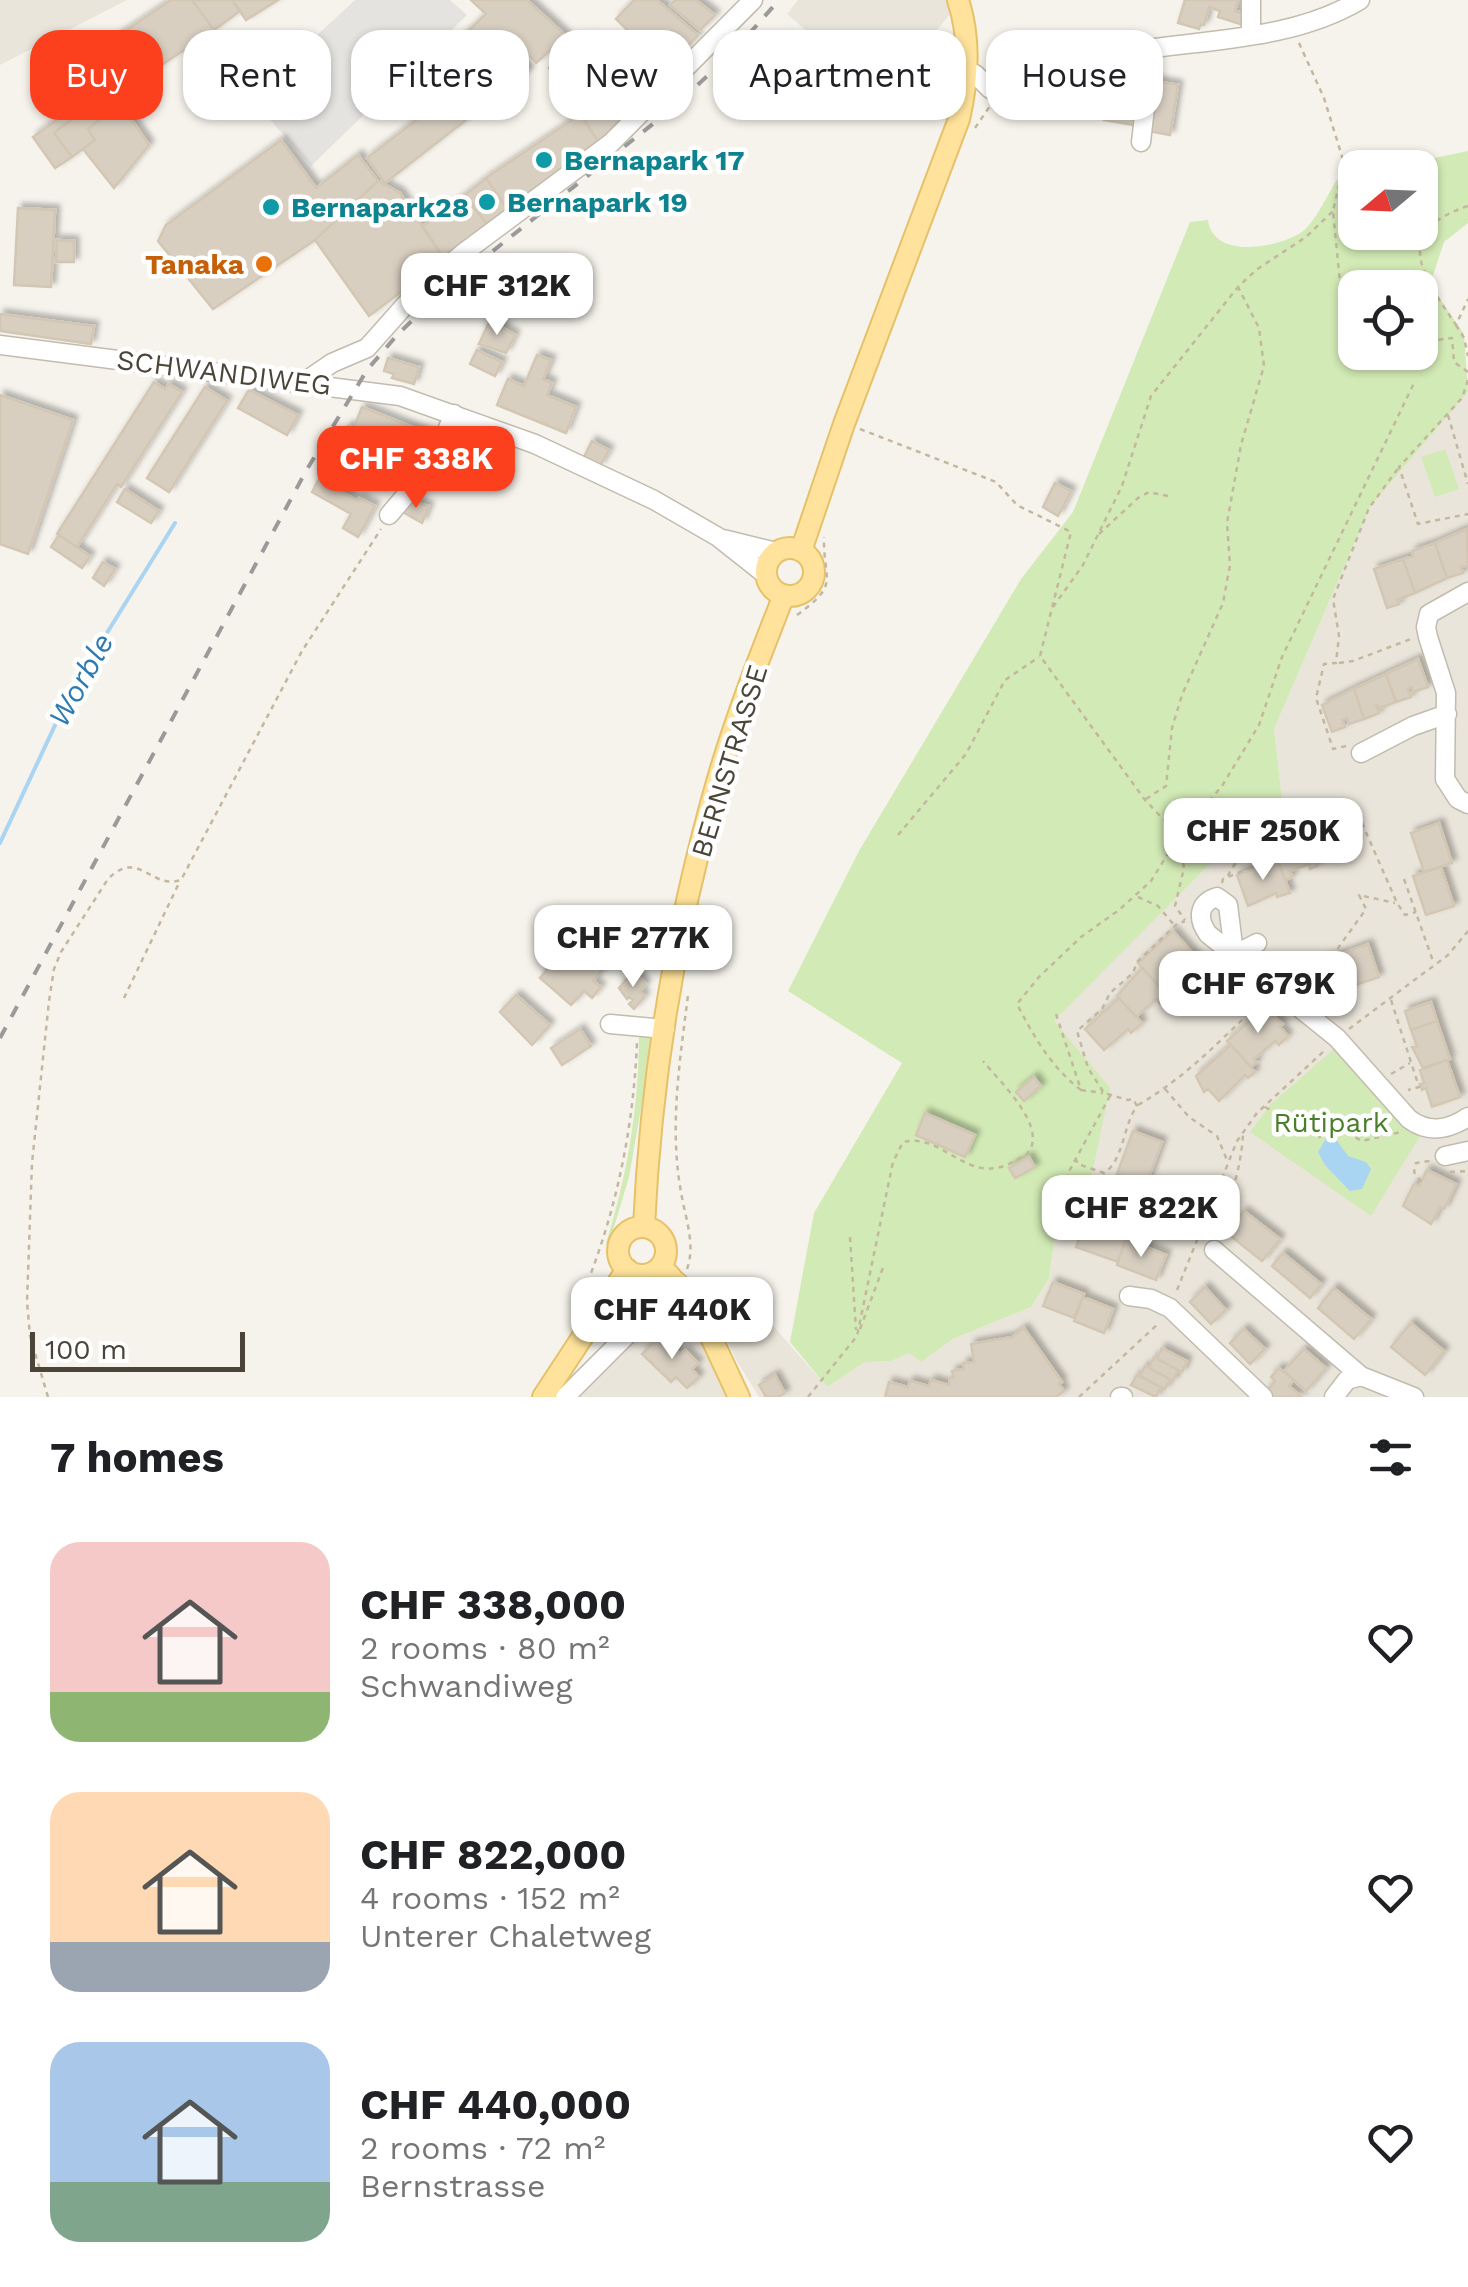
<!DOCTYPE html>
<meta charset="utf-8">
<style>
body{margin:0;font-family:"Work Sans",sans-serif;background:#f6f6f6;color:#202124;height:100vh;display:flex;flex-direction:column;font-size:38px;white-space:nowrap}
*{box-sizing:border-box;margin:0}
p{font-size:32px;color:#757577}
.icon{flex:none;width:55px;height:55px;fill:none;stroke:currentColor;stroke-width:2;stroke-linecap:round;stroke-linejoin:round}
.map{position:relative;height:1397px;overflow:hidden}
.drawer{display:flex;flex-direction:column;background:#fff;flex:1}
.drawer>*{flex:none}
.top-card{position:absolute;left:30px;top:30px;width:1410px;height:90px;display:flex;gap:20px}
.needle{width:65px;rotate:251deg}
.buttons{position:absolute;left:1338px;top:150px;display:grid;gap:20px}
.buttons a{display:grid;place-items:center;width:100px;height:100px;border-radius:20px;background:#fff;box-shadow:0 2px 8px #0004;font-size:50px}
.scale{position:absolute;left:30px;bottom:25px;width:215px;box-sizing:border-box;padding-left:10px;border:5px solid #4b4439;border-top:0;font-size:28px;line-height:35px;white-space:nowrap;color:#4b4439;-webkit-text-stroke:8px #fff;paint-order:stroke}
.price{position:absolute;translate:-50% -85px;padding:0 22px;border-radius:20px;background:#fff;color:#222;font-size:32px;line-height:65px;filter:drop-shadow(0 2px 5px #0008)}
.price::after{content:'';position:absolute;left:50%;top:60px;width:30px;height:22px;margin-left:-15px;background:inherit;clip-path:polygon(0 0,100% 0,50% 100%)}
.price.current{background:#fc3f1d;color:#fff}
ul{padding:0;list-style:none}
li{display:flex;align-items:center;gap:30px;height:250px;padding:0 50px}
li span{display:grid;place-items:center;flex:none;width:280px;height:200px;border-radius:30px;color:#555}
li>.icon{margin-inline-start:auto}
span .icon{width:120px;height:120px;fill:#fffc;stroke-width:1}
li b{font-size:42px}
h2{display:flex;justify-content:space-between;align-items:center;height:120px;padding:0 50px;font-size:42px}
.tag{padding:0 35px;border-radius:30px;background:#fff;box-shadow:0 2px 8px #0004;font-size:35px;line-height:90px}
.tag.current{background:#fc3f1d;color:#fff}
.map>svg:first-child{display:block}
.residential{fill:#eae5da}
.green{fill:#d2eab5;fill-rule:evenodd}
.parking{fill:#e5e3e0}
.water{fill:#a9d4f2}
.lines{fill:none;stroke-linecap:round;stroke-linejoin:round}
.stream{stroke:#a9d4f2;stroke-width:4}
.building{fill:#d8cfc1;stroke:#d3c7b4;stroke-width:2.5;filter:url(#shadow)}
.minor-casing{stroke:#c2bbae;stroke-width:21}
.major-casing{stroke:#e6c16a;stroke-width:24}
.path{stroke:#c4b79f;stroke-width:2.5;stroke-dasharray:5 5;stroke-linecap:butt}
.minor{stroke:#fff;stroke-width:18}
.major{stroke:#ffe39c;stroke-width:20}
.rail{stroke:#9a9a9a;stroke-width:4;stroke-dasharray:12 12;stroke-linecap:butt}
.culture-dot{fill:#0f9aa8;stroke:#fff;stroke-width:4}
.food-dot{fill:#e8710a;stroke:#fff;stroke-width:4}
.labels{text-anchor:middle;stroke-width:9;stroke-linejoin:round;paint-order:stroke}
.culture-label{font-size:28px;font-weight:bold;fill:#0d838f;stroke:#fff;text-anchor:start}
.food-label{font-size:28px;font-weight:bold;fill:#c56008;stroke:#fff;text-anchor:end}
.street-label{font-size:28px;fill:#4b4439;stroke:#fff}
.park-label{font-size:28px;fill:#4a7f2a;stroke:#fff}
.water-label{font-size:30px;font-style:italic;fill:#2e7ab2;stroke:#fff}
</style>
<div class="map">
<svg width="1468" height="1397" viewBox="0 0 1468 1397">
<defs>
<filter id="shadow"><feDropShadow dx="4.5" dy="-4.5" stdDeviation="2.5" flood-color="#0004"/></filter>
</defs>
<rect width="100%" height="100%" fill="#f6f3ec"/>
<path class="residential" d="M0,0H127L0,65Z
M798,0H948L952,12L885,91L841,59L822,82L791,56L810,34L787,14Z
M1468,392V1397H759L735,1358L718,1318L743,1310L753,1323L767,1319L827,1387L865,1362L891,1361L909,1353L921,1362L953,1339L1031,1307L1049,1279L1056,1228L1088,1193L1053,1022L1203,871L1282,800L1274,729L1370,507Z
M675,1304L689,1313L696,1323L728,1397H572L656,1316Z"/>
<path class="green" d="M1468,151V223L1444,242L1430,284L1464,334L1468,392L1370,507L1274,729L1282,800L1203,871L1054,1021L1110,1088L1088,1193L1056,1228L1049,1279L1031,1307L953,1339L921,1362L909,1353L891,1361L865,1362L827,1387L790,1342L814,1213L902,1063L788,991L859,851L1021,579L1073,512L1190,222L1208,220C1213,260 1278,248 1302,232C1316,221 1327,195 1337,180L1355,176V232H1420V168L1392,167ZM1355,288H1420V352H1355Z
M1445,449L1459,489L1435,497L1421,457Z
M639,1032L654,1034L629,1177L609,1244L606,1243C628,1173 639,1105 639,1032Z
M1336,1047L1402,1122L1420,1136L1371,1216L1250,1132L1270,1105Z"/>
<path class="parking" d="M355,0H450L467,15L311,166L250,97Z"/>
<path class="water" d="M1327,1137L1335,1138L1348,1156L1366,1162L1371,1169L1362,1189L1350,1191L1325,1165L1318,1152Z"/>
<g class="lines">
<path class="stream" d="M0,843L71,691L175,523"/>
</g>
<path class="building" d="M171,0H192L214,30L109,100L82,60Z
M192,0H232L240,11L214,30Z
M232,0H278L246,20Z
M471,0H527L566,36L536,63L515,40L510,46L514,51L450,101L426,71L486,14Z
M634,0H657L698,35L636,101L616,73L642,44L616,19Z
M675,0H696L715,15L700,30L670,5Z
M1185,0H1238L1235,11L1246,14L1243,25L1218,17L1220,11L1209,7L1204,25L1201,24L1199,29L1178,23Z
M590,38L636,101L599,143L549,68Z
M514,51L529,71L385,183L367,158L428,111L422,101L438,87L450,101Z
M1111,74L1146,80L1139,126L1104,120Z
M1156,81L1178,85L1170,135L1148,131Z
M104,92L114,108L88,129L95,140L72,157L54,133Z
M115,96L149,145L114,188L83,149L95,140L88,129L114,108L109,100Z
M69,111L74,118L54,133L72,157L55,168L33,137Z
M581,114L599,143L508,210L486,178Z
M281,140L316,188L358,155L378,181L315,240L213,309L158,241L166,225Z
M486,178L508,210L488,226L465,195Z
M378,181L400,193L444,259L369,316L315,240Z
M465,195L488,226L444,259L423,226Z
M18,208L55,210L51,287L14,285Z
M57,240L74,241V262H56Z
M0,314L94,326L91,344L0,331Z
M490,320L515,335L506,353L479,344Z
M477,350L502,362L495,376L470,364Z
M537,355L551,360L543,379L552,383L547,395L576,407L566,433L497,405L508,379L524,386Z
M388,358L419,367L414,384L392,378L394,374L384,371Z
M154,382L165,389L169,384L182,392L121,487L117,484L77,547L57,534Z
M205,387L227,401L169,492L147,478Z
M249,390L298,415L287,435L238,408Z
M0,395L73,420L28,554L0,544Z
M362,407L435,436L425,460L352,432Z
M348,426L353,428L352,432L419,458L410,479L403,477L407,466L374,454L364,481L360,479L373,446L360,441L356,448L341,442Z
M592,441L609,450L600,466L584,457Z
M374,454L407,466L403,477L379,467L373,486L363,482Z
M319,479L358,501L359,498L375,506L358,537L343,528L351,514L312,492Z
M1055,483L1071,491L1058,516L1043,507Z
M125,489L159,511L151,523L117,502Z
M409,501L429,506L422,523L403,512Z
M1467,529L1468,565L1461,567L1463,573L1447,578L1435,543Z
M59,535L90,556L82,568L51,547Z
M1435,543L1447,578L1415,593L1403,559L1413,556L1412,551Z
M1403,559L1415,593L1397,600L1399,604L1387,608L1374,569Z
M103,562L115,569L104,586L93,578Z
M1418,659L1428,687L1413,692L1412,687L1408,689L1411,697L1396,702L1386,674Z
M1386,674L1396,702L1380,708L1376,704L1379,713L1364,719L1354,689Z
M1354,689L1364,719L1349,724L1347,718L1342,720L1345,727L1332,732L1322,705Z
M1341,813L1351,841L1343,843L1342,840L1313,852L1304,826Z
M1439,823L1452,863L1424,872L1411,833Z
M1308,837L1317,866L1310,869L1309,864L1290,871L1292,877L1285,880L1274,849Z
M1278,861L1290,893L1277,897L1276,893L1248,906L1237,875Z
M1441,867L1454,906L1426,915L1413,876Z
M585,926L617,953L593,981L601,987L592,998L584,991L571,1005L540,978Z
M1173,931L1197,958L1172,981L1178,987L1168,996L1138,963Z
M1368,944L1379,977L1332,993L1321,961Z
M1142,968L1168,996L1160,1004L1156,999L1136,1017L1117,996Z
M633,972L646,984L640,992L645,996L634,1009L629,1004L633,1000L629,997L627,999L619,988Z
M516,995L550,1025L532,1045L500,1012Z
M1119,998L1142,1023L1131,1033L1128,1029L1104,1050L1085,1029Z
M1431,1002L1437,1021L1411,1030L1405,1011Z
M1264,1008L1283,1024L1280,1027L1288,1036L1279,1045L1275,1041L1254,1059L1257,1062L1251,1067L1227,1041Z
M1437,1021L1450,1059L1423,1068L1412,1047L1417,1046L1411,1030Z
M580,1029L591,1046L562,1065L551,1048Z
M1231,1045L1255,1072L1248,1078L1245,1075L1219,1101L1208,1089L1204,1092L1196,1076Z
M1447,1060L1460,1097L1432,1107L1426,1088L1422,1090L1420,1084L1424,1083L1420,1070Z
M1034,1077L1041,1086L1024,1101L1016,1092Z
M925,1113L975,1135L965,1157L916,1135Z
M1133,1131L1162,1142L1146,1185L1117,1174Z
M1029,1157L1035,1167L1015,1178L1009,1168Z
M1427,1170L1456,1184L1444,1209L1440,1207L1431,1224L1403,1206L1414,1184L1419,1186Z
M1244,1211L1280,1239L1262,1261L1227,1233Z
M1086,1220L1127,1235L1118,1262L1076,1247Z
M1126,1239L1166,1255L1156,1280L1117,1265Z
M1283,1253L1321,1284L1310,1298L1272,1266Z
M1053,1282L1084,1294L1074,1318L1043,1306Z
M1205,1287L1226,1310L1211,1324L1190,1302Z
M1334,1288L1371,1319L1354,1339L1318,1308Z
M1083,1297L1113,1309L1104,1333L1074,1321Z
M1411,1323L1444,1351L1425,1375L1391,1347Z
M1024,1328L1062,1382L1059,1384L1064,1391L1056,1397H885L889,1382L908,1387L910,1381L929,1386L931,1380L949,1385L950,1378L954,1377L952,1371L964,1369L963,1363L974,1362L971,1344L1012,1337Z
M1244,1329L1265,1349L1250,1364L1230,1343Z
M661,1335L680,1354L685,1350L698,1363L692,1369L699,1377L687,1388L676,1377L671,1382L642,1354Z
M1162,1348L1187,1361L1182,1372L1157,1359Z
M1304,1349L1326,1368L1306,1391L1284,1371Z
M1154,1357L1178,1370L1173,1381L1149,1368Z
M1145,1366L1170,1379L1165,1389L1140,1376Z
M1279,1368L1294,1380L1289,1386L1302,1397H1271L1266,1392L1275,1381L1271,1377Z
M775,1375L785,1393L778,1397H766L759,1385Z
M1137,1375L1161,1387L1156,1397L1131,1385Z"/>
<g class="lines">
<defs>
<path id="minor" d="M1251,0V34
M966,71L975,74L990,89L1003,90C1043,80 1080,61 1121,53C1200,39 1290,42 1360,0
M1141,142L1152,48
M0,345L400,396L535,444L654,500L718,537L766,575
M303,383L332,363L367,348L415,294L462,254L611,143L753,0
M389,515L433,463L454,414
M723,539L776,552
M1468,592L1429,614L1426,627L1428,637L1446,693L1445,779L1458,799L1468,804
M1361,753L1413,726L1447,714
M1234,953L1228,905L1217,897C1198,903 1197,919 1208,934L1337,1038L1409,1119C1429,1134 1448,1130 1468,1117
M1201,980L1211,967L1257,943
M610,1024L665,1029
M1445,1156L1468,1151
M1214,1250L1361,1376L1414,1397
M1129,1296L1151,1299L1170,1308L1263,1397
M565,1397L679,1283
M1120,1397H1123
M1334,1397L1347,1380L1361,1376"/>
<path id="major" d="M766 572a24 24 0 1 1 48 0a24 24 0 1 1-48 0Z
M801,551L844,424L959,119C968,80 971,39 958,0
M644,1226C651,1077 676,926 717,782C735,719 760,656 784,595
M618 1251a24 24 0 1 1 48 0a24 24 0 1 1-48 0Z
M661,1266L696,1305L739,1397
M543,1397L627,1269"/>
</defs>
<use href="#minor" class="minor-casing"/>
<use href="#major" class="major-casing"/>
<path class="path" d="M1299,43L1324,98L1344,163L1333,211L1343,313L1355,314
M975,128L990,106
M1468,206C1390,232 1423,276 1456,325L1468,299
M1420,322L1428,319L1429,341L1452,338L1454,362L1468,372
M1456,325L1464,338L1468,356
M1468,380L1462,398L1399,467L1418,524L1468,514
M1448,415L1468,484
M860,429L996,482L1017,505L1071,532L1040,656L1145,800L1179,836L1184,868L1175,906L1185,920
M1099,534L1138,498L1149,492L1168,496
M1053,607L1083,565L1122,486L1151,396L1238,287L1256,270L1306,237L1333,211
M797,615C841,583 823,582 824,537
M1339,663L1353,661L1411,639
M1346,746L1333,749L1316,698L1324,664L1336,663L1339,636L1333,599L1369,508L1399,467
M1146,799L1166,786L1172,728L1182,695L1223,603L1230,565L1227,523L1241,445L1264,366L1259,328L1238,287
M898,835L966,754L1005,680L1039,657
M1228,876C1241,844 1291,826 1321,816
M1404,879L1434,964
M1222,883L1223,879L1255,866L1269,847L1291,839L1300,823V815L1326,800L1354,805L1397,903L1405,915L1416,912
M1138,897L1158,906L1174,925
M1282,971L1336,951L1366,909L1359,895L1395,903
M124,998L180,881
M1391,1000L1419,1087L1408,1090
M1056,1014L1081,1090L1103,1093
M1349,1029L1448,955L1468,931
M1391,1074L1410,1063
M1165,1089L1189,1117L1217,1136L1227,1160
M1081,1090C1051,1067 1034,1037 1017,1004L1039,977L1081,937L1119,910L1151,881L1179,836L1222,786L1259,725L1282,657L1415,381
M1110,1096L1067,1175L1070,1181L1176,1224
M1138,1105C1191,1074 1220,1039 1265,999
M1265,1107L1300,1126L1324,1121L1362,1141L1401,1132
M1315,1124L1321,1141
M1075,1158L1078,1164L1104,1173C1124,1160 1123,1125 1137,1106L1133,1099L1128,1100L1104,1093L1088,1068L1077,1031L1102,1009L1110,993L1133,973L1137,962L1177,924L1185,921
M1450,1172L1468,1171
M1421,1182L1414,1172L1416,1163L1430,1161
M850,1237L856,1330
M1217,1237C1229,1202 1241,1171 1243,1134
M687,1269C696,1245 685,1217 681,1192C669,1127 680,1060 688,995
M1177,1290L1237,1141L1257,1113L1324,1051
M572,1319C612,1231 633,1139 637,1042
M860,1329L884,1265
M48,1397L30,1336L27,1302L32,1163L49,1001L54,969L61,952L108,879C139,848 150,890 181,880L302,651L381,529
M808,1397L857,1336L893,1162L903,1142C944,1132 967,1187 1013,1162C1014,1161 1026,1155 1027,1154C1050,1128 999,1081 983,1061
M1079,1397L1159,1323"/>
<use href="#minor" class="minor"/>
<use href="#major" class="major"/>
<path class="rail" d="M0,1038L306,471L367,370L398,334L450,285L673,108L733,52L779,0"/>
</g>
<g class="culture-dot">
<circle cx="544" cy="160" r="10"/>
<circle cx="487" cy="202" r="10"/>
<circle cx="271" cy="207" r="10"/>
</g>
<circle class="food-dot" cx="264" cy="264" r="10"/>
<g class="labels">
<g class="culture-label">
<text x="564" y="170">Bernapark 17</text>
<text x="507" y="212">Bernapark 19</text>
<text x="291" y="217">Bernapark28</text>
</g>
<g class="food-label">
<text x="244" y="274">Tanaka</text>
</g>
<g class="street-label">
<text transform="translate(224 372) rotate(7)" y="10">SCHWANDIWEG</text>
<text transform="translate(729 761) rotate(-73)" y="10">BERNSTRASSE</text>
</g>
<g class="park-label">
<text x="1331" y="1132">Rütipark</text>
</g>
<g class="water-label">
<text transform="translate(81 680) rotate(-61)" y="10">Worble</text>
</g>
</g>
</svg>
<div class="buttons">
<a><svg class="needle" viewBox="-14 -14 28 28"><path d="M0-13l5 13h-10z" fill="#e53935"/><path d="M0 13l5-13h-10z" fill="#757577"/></svg></a>
<a><svg class="icon" aria-label="locate" viewBox="0 0 24 24"><circle cx="12" cy="12" r="6"/><path d="M12 2v4M12 18v4M2 12h4M18 12h4"/></svg></a>
</div>
<div class="scale">100 m</div>
<b class="price" style="left:497px;top:338px">CHF 312K</b>
<b class="price current" style="left:416px;top:511px">CHF 338K</b>
<b class="price" style="left:1263px;top:883px">CHF 250K</b>
<b class="price" style="left:633px;top:990px">CHF 277K</b>
<b class="price" style="left:1258px;top:1036px">CHF 679K</b>
<b class="price" style="left:1141px;top:1260px">CHF 822K</b>
<b class="price" style="left:672px;top:1362px">CHF 440K</b>
<div class="top-card">
<a class="tag current">Buy</a>
<a class="tag">Rent</a>
<a class="tag">Filters</a>
<a class="tag">New</a>
<a class="tag">Apartment</a>
<a class="tag">House</a>
</div>
</div>
<section class="drawer">
<h2>7 homes<svg class="icon" aria-label="filters" viewBox="0 0 24 24"><path d="M4 7h16M4 17h16"/><circle cx="9" cy="7" r="2"/><circle cx="15" cy="17" r="2"/></svg></h2>
<ul>
<li><span style="background:linear-gradient(#f6c9c9 75%,#8fb573 0)"><svg class="icon" aria-label="home" viewBox="0 0 24 24"><path d="M3 11l9-7 9 7M6 9v11h12V9"/></svg></span><div><b>CHF 338,000</b><p>2 rooms · 80 m²</p><p>Schwandiweg</p></div><svg class="icon" aria-label="heart" viewBox="0 0 24 24"><path d="M12 20l-8-8c-3-5 5-10 8-4 3-6 11-1 8 4z"/></svg></li>
<li><span style="background:linear-gradient(#ffd9b3 75%,#9aa5b1 0)"><svg class="icon" aria-label="home" viewBox="0 0 24 24"><path d="M3 11l9-7 9 7M6 9v11h12V9"/></svg></span><div><b>CHF 822,000</b><p>4 rooms · 152 m²</p><p>Unterer Chaletweg</p></div><svg class="icon" aria-label="heart" viewBox="0 0 24 24"><path d="M12 20l-8-8c-3-5 5-10 8-4 3-6 11-1 8 4z"/></svg></li>
<li><span style="background:linear-gradient(#a9c7e8 70%,#7fa58c 0)"><svg class="icon" aria-label="home" viewBox="0 0 24 24"><path d="M3 11l9-7 9 7M6 9v11h12V9"/></svg></span><div><b>CHF 440,000</b><p>2 rooms · 72 m²</p><p>Bernstrasse</p></div><svg class="icon" aria-label="heart" viewBox="0 0 24 24"><path d="M12 20l-8-8c-3-5 5-10 8-4 3-6 11-1 8 4z"/></svg></li>
</ul>
</section>
